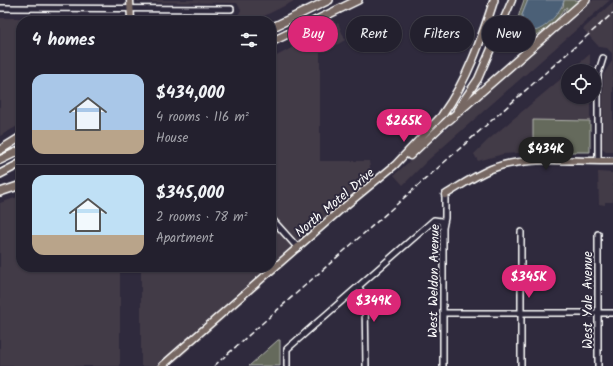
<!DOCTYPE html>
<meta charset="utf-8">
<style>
body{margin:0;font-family:Kalam,sans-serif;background:#2b2836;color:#f1f3f6;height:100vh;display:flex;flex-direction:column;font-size:15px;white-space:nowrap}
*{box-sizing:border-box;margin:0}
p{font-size:13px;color:#a3a3aa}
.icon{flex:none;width:22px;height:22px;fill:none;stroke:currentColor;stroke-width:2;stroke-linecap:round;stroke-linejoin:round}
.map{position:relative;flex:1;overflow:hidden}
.sheet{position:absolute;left:16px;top:16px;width:260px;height:256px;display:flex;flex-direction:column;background:#23202e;border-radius:16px;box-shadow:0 1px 3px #0004,0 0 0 1px #403e4a}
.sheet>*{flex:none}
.guide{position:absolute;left:288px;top:16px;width:265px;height:36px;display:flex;gap:8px}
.controls{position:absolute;left:561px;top:64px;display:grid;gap:8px}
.controls a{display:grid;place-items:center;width:40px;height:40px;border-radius:50%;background:#23202e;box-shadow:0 1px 3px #0004,0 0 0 1px #403e4a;font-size:20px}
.price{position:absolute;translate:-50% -34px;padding:0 9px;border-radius:14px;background:#db2777;color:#fff;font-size:13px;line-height:26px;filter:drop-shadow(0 1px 2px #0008)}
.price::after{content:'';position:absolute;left:50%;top:24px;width:12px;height:9px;margin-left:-6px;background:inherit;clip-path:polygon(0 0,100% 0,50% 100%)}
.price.active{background:#222;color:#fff}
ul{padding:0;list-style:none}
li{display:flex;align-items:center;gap:12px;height:100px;padding:0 16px}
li+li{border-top:1px solid #403e4a}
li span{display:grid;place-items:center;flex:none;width:112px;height:80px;border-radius:12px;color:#555}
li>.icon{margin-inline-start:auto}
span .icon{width:48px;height:48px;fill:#fffc;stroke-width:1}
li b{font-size:17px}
h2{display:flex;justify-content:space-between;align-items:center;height:48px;padding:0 16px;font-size:17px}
.chip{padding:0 14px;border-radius:18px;background:#23202e;box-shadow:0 1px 3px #0004,0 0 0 1px #403e4a;font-size:14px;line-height:36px}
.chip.active{background:#db2777;color:#fff}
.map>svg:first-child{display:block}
.built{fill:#433a47}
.green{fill:#656a5c;stroke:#b2b4ae}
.water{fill:#4c6077;stroke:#94a0ad}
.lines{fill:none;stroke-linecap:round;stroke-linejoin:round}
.minor-casing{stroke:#fff;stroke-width:8}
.major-casing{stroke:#fff;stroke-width:9}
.highway-casing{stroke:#fff;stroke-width:10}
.minor{stroke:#2f2a3d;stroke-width:5}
.major{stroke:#776864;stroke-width:6}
.highway{stroke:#776864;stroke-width:7}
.rail{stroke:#fff;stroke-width:1.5;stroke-dasharray:6 3;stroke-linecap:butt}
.labels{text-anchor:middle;stroke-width:4;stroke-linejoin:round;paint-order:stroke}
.street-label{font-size:13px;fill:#fff;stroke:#2f2a3d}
</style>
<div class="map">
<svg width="613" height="366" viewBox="0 0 613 366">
<rect width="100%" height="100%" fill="#2f2a3d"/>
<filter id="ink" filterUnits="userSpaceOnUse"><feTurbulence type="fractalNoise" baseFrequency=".025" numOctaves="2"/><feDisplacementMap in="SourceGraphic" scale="8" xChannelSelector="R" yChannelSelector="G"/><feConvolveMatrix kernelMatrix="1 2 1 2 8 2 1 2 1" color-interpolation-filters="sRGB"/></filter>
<g filter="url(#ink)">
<path class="built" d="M138,0H296L254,21H138V16L237,17L241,10L237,3L138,2Z
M593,0H610L427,161L403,185L394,175Z
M613,2V152L606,151L602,148L603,75L612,61V53L607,48L599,47L583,29Z
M0,18L122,19V21H21V124L0,136Z
M338,23L345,40L338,44L320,48V161H369L373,187L171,366H141V267H271V59Z
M590,54V71H570Z
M568,73V97H590V121L533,120V152L503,154L478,161L474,154L487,141Z
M598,172L613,173V202H605V205L599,204Z
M21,196V267H120V366H0V203Z"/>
<path class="green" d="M524,0H528L522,15L563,7L564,0H582L563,15L567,7L565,8C558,19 547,32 533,36C511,29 518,17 524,0Z
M533,120L590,121V152H533Z
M278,340H280V366H249Z"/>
<path class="water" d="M528,0H564C562,11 544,31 533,31C527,30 525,27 522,24V15Z"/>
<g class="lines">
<defs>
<path id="minor" d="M0,8L231,9
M598,161V74L603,58
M271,218L298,248
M521,232V366
M359,287L365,300L366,366
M443,313H613
M287,366V349L434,220L441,221L443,228
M443,366V228L445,218V195
M598,366V234"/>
<path id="major" d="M130,0L131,21
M457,110L478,79L512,0
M410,156L451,117
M445,195C460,186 474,176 491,169C526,155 575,162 613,161
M162,366L338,212L395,165L443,114"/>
<path id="highway" d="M271,28L329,0
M271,42L358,0
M443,114C468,79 481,40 494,0
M449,120L586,0
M0,150L21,137
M0,160L21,150
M0,174L21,163
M0,192L21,185"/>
</defs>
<use href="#minor" class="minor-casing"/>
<use href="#major" class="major-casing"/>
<use href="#highway" class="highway-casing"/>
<use href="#minor" class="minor"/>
<use href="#major" class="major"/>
<use href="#highway" class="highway"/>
<path class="rail" d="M214,366L613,13"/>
</g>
</g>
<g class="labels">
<g class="street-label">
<text transform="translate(334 202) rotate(-40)" y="5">North Motel Drive</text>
<text transform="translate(433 281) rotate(-89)" y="5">West Weldon Avenue</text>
<text transform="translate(587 300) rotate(-90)" y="5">West Yale Avenue</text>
</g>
</g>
</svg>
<div class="controls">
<a><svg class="icon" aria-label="locate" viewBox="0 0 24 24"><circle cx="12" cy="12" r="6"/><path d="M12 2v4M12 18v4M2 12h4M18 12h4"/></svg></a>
</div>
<b class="price" style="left:404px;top:143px">$265K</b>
<b class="price active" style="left:546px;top:171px">$434K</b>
<b class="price" style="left:529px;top:299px">$345K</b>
<b class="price" style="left:374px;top:323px">$349K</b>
<div class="guide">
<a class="chip active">Buy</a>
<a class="chip">Rent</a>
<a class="chip">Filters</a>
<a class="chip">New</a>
</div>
<section class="sheet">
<h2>4 homes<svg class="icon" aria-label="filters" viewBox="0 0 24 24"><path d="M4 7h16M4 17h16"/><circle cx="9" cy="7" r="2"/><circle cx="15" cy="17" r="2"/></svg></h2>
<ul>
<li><span style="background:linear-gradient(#a9c7e8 70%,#b9a48a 0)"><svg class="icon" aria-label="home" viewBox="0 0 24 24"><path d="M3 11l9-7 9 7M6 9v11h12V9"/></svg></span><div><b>$434,000</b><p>4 rooms · 116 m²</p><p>House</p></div></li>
<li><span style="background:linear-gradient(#bfe0f5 75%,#b9a48a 0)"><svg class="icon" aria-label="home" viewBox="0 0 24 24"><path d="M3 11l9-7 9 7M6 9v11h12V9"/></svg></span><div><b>$345,000</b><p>2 rooms · 78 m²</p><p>Apartment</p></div></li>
</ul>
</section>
</div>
